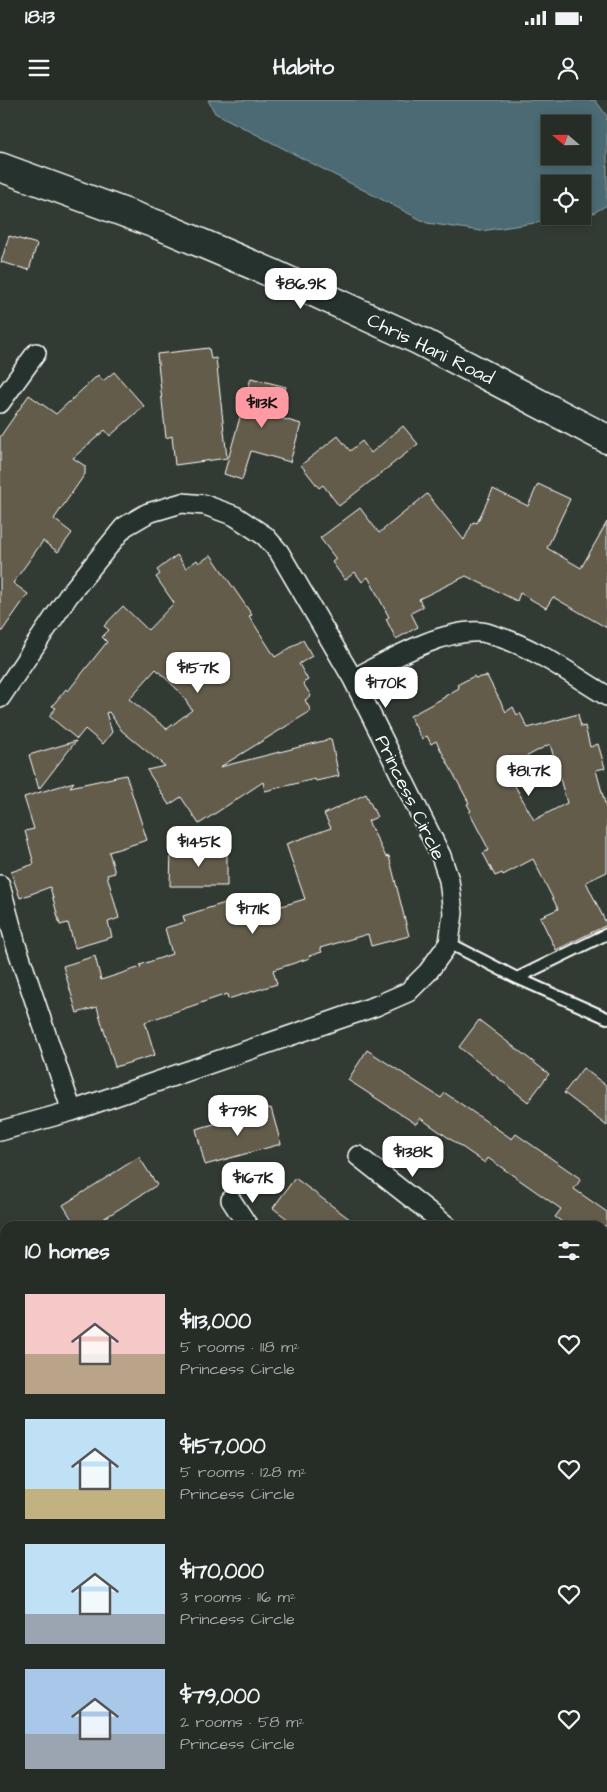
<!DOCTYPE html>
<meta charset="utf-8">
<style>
body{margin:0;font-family:"Architects Daughter",sans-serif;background:#2e342e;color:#f1f3f6;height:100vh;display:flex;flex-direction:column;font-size:19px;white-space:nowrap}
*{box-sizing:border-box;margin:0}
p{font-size:16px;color:#a4a7a7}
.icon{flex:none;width:28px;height:28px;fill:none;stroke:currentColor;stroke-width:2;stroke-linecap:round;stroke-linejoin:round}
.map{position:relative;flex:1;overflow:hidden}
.side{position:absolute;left:0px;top:1121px;width:608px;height:571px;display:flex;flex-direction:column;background:#262c26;border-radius:15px 15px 0 0;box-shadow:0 2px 8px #0003,0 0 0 1px #424843}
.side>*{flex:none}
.needle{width:32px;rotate:290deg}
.fabs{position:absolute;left:541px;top:15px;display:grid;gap:10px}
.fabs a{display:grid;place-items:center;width:50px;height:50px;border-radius:0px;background:#262c26;box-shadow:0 2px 8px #0003,0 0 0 1px #424843;font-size:25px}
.price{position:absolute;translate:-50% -42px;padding:0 11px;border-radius:10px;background:#fff;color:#222;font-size:16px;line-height:32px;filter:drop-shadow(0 1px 2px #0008)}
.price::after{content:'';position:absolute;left:50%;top:30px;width:15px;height:11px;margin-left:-8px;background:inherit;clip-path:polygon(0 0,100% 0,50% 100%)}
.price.active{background:#ff9aa2;color:#111}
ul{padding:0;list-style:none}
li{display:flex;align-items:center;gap:15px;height:125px;padding:0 25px}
li span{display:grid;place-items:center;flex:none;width:140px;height:100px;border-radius:0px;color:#555}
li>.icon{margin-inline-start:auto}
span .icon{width:60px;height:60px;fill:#fffc;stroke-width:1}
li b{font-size:21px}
h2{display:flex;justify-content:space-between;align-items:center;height:60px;padding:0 25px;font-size:21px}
.status{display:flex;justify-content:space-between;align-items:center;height:35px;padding:0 25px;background:#262c26;direction:ltr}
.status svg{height:14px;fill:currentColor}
header{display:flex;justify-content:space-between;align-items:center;height:65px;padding:0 25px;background:#262c26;font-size:22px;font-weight:700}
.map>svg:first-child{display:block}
.green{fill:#516d55;stroke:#a8b6aa}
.water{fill:#4c6b73;stroke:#94a6ab;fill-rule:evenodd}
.building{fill:#635c4c;stroke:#fff;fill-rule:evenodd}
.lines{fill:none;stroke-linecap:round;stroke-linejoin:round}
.lane-casing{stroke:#fff;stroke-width:14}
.street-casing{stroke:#fff;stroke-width:22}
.secondary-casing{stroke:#fff;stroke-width:31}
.lane{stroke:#26332d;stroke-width:10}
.street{stroke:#26332d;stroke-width:19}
.secondary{stroke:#26332d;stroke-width:28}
.labels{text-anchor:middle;stroke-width:4;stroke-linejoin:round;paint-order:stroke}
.street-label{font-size:19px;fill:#fff;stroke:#26332d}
</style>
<div class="status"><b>18:13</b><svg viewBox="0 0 49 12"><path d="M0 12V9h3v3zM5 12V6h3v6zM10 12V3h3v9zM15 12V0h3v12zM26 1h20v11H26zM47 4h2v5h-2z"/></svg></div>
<header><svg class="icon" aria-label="menu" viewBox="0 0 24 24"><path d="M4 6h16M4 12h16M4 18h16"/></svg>Habito<svg class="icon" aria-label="person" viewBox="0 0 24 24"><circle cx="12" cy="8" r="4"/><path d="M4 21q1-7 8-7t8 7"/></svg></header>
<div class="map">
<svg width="607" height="1692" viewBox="0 0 607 1692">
<rect width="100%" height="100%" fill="#323b33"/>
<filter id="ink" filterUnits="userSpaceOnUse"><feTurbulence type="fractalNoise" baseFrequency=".02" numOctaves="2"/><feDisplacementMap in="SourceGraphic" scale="10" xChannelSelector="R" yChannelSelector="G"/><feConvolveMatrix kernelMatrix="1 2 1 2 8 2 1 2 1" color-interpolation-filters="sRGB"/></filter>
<g filter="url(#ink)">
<path class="green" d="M5,1382V1519L0,1520V1384Z"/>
<path class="water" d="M208,0H595L607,16V105L590,115L583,116L582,84H550V116H582L481,131L427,123L215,13ZM550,24H582V56H550Z"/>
<path class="building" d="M9,136L37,144L29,170L1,162Z
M209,248L211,259L216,258L227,358L175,365L172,336L166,338L157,254Z
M114,272L144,306L110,336L105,330L73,358L85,366V374L54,419L72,433L58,452L43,441L13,483L28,494L0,534V337L29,295L56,314L98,275L103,281Z
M251,278L286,287L277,317L301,324L290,362L251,351L242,380L224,374Z
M403,326L418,344L339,406L323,385L319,388L301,365L338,336L350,351L362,341L371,353Z
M538,384L570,399L547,448L581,468L607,422V528L553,497L546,508L520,493L517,501L466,476L419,499L423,507L411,513L418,527L396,539L386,519L389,517L368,477L362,482L355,472L345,480L332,462L336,459L320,438L360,408L379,433L427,394L464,440L473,422L477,423L493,389L528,406Z
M177,455L186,468L197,460L199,463L211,455L252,515L249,516L275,557L303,540L312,556L299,564L308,580L303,583L311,596L305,600L311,611L220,667L331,639L339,676L316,681L315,679L265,691L263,682L199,724L181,697L169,705L147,670L165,666L122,631L109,612L106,613L112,632L103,644L85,629L77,639L49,616L56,608L52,606L66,589L68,591L107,542L102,537L109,530L104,526L123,506L148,530L174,503L156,477L160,474L157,470ZM156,569L180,592L192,610L167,629L129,599Z
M474,576L475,578L487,576L506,612L513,607L517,615L520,613L528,628L578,614L581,627L585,626L590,647L598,644L605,668L596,670L607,711V772L586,782L607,825L556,850L540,817L558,809L533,759L503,775L502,773L495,776L483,753L489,750L469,712L471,711L467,704L469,703L436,641L431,644L427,636L422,639L410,616L445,597V596L459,588L457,585ZM550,644L567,703L534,720L505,668Z
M76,641L39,689L29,655Z
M126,675L147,740L109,752L115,773L107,775L119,818L108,822L112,837L75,848L68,823L60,825L50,787L20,798L11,772L34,764L25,731L34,729L24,697L74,682L70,687Z
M366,694L377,717L368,721L386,757L389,756L409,836L371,846L368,834L320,848L322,852L309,856L310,858L273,870L277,884L228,899L227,894L145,922L155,955L115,967L97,907L77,913L63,866L95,856L101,880L141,867L140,865L172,854L165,828L185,822L183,816L238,799H246L251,815L305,799L286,744L331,728L324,714Z
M171,749H227V786H170Z
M479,920L549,974L528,1002L459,947Z
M367,950L441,998L445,993L512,1039L516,1034L581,1079L574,1089L607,1112V1126H568L555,1117L561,1109L488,1058L485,1063L420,1018L416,1024L348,980Z
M583,968L607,986V1026L564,993Z
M271,1008L281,1044L205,1065L196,1029Z
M139,1057L157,1085L92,1126H76L63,1105Z
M295,1078L359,1126H297L273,1108Z"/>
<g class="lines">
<defs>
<path id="lane" d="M449,843L517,878L607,918
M517,878L607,834"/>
<path id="street" d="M0,303L36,253
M353,579C388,561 441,529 481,532C486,532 491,535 496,536C536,548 572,575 607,596
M0,598L69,495L124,427L148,413L182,403L205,405L235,416L265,436L279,452L353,579L441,756L449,780L453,813L449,843L428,872L408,892L376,906L72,1011L0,1031
M0,785L16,845L72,1011
M358,1056L447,1126
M231,1100L248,1126
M602,1394L607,1396
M0,1548L5,1544
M602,1573L607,1567
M115,1692L116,1688
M555,1692L556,1688"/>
<path id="secondary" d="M0,67L161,126L274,174L420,241L607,339"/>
</defs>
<use href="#lane" class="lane-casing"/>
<use href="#street" class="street-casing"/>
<use href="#secondary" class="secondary-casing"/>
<use href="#lane" class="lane"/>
<use href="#street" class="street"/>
<use href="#secondary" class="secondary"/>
</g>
</g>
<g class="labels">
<g class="street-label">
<text transform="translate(431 248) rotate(26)" y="7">Chris Hani Road</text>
<text transform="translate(411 697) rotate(64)" y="7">Princess Circle</text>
</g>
</g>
</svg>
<div class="fabs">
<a><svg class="needle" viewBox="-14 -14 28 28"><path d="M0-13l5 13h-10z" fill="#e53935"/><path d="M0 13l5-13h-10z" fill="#a4a7a7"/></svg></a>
<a><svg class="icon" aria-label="locate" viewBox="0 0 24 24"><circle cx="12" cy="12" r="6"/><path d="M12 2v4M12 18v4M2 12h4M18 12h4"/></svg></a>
</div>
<b class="price" style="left:301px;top:210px">$86.9K</b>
<b class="price active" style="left:262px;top:329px">$113K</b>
<b class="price" style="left:198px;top:594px">$157K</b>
<b class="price" style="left:386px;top:609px">$170K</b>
<b class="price" style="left:529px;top:697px">$81.7K</b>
<b class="price" style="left:199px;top:768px">$145K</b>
<b class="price" style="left:253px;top:835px">$171K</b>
<b class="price" style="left:238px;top:1037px">$79K</b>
<b class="price" style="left:413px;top:1078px">$138K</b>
<b class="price" style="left:253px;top:1104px">$167K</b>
<section class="side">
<h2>10 homes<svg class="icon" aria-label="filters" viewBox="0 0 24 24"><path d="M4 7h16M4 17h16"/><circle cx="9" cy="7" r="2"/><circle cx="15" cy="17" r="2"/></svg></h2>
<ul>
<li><span style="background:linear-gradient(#f6c9c9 60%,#b9a48a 0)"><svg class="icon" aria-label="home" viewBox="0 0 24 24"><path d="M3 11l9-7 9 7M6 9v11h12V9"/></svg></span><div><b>$113,000</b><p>5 rooms · 118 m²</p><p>Princess Circle</p></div><svg class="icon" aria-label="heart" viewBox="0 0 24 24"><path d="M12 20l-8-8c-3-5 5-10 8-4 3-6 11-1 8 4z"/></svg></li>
<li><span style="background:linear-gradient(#bfe0f5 70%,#c2b280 0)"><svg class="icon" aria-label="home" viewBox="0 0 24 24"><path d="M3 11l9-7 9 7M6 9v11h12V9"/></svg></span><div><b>$157,000</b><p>5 rooms · 128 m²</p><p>Princess Circle</p></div><svg class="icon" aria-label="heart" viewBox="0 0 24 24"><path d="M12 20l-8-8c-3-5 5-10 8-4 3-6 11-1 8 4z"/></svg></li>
<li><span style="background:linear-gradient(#bfe0f5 70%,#9aa5b1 0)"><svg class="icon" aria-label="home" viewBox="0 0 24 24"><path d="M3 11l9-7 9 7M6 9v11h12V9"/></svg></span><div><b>$170,000</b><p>3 rooms · 116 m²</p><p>Princess Circle</p></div><svg class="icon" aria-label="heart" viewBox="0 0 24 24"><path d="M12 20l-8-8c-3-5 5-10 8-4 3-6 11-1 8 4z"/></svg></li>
<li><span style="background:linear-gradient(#a9c7e8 65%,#9aa5b1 0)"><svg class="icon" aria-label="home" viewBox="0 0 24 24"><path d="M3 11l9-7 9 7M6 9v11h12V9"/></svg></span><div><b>$79,000</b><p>2 rooms · 58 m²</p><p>Princess Circle</p></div><svg class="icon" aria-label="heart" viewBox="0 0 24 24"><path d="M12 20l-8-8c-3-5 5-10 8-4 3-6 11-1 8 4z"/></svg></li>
</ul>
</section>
</div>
